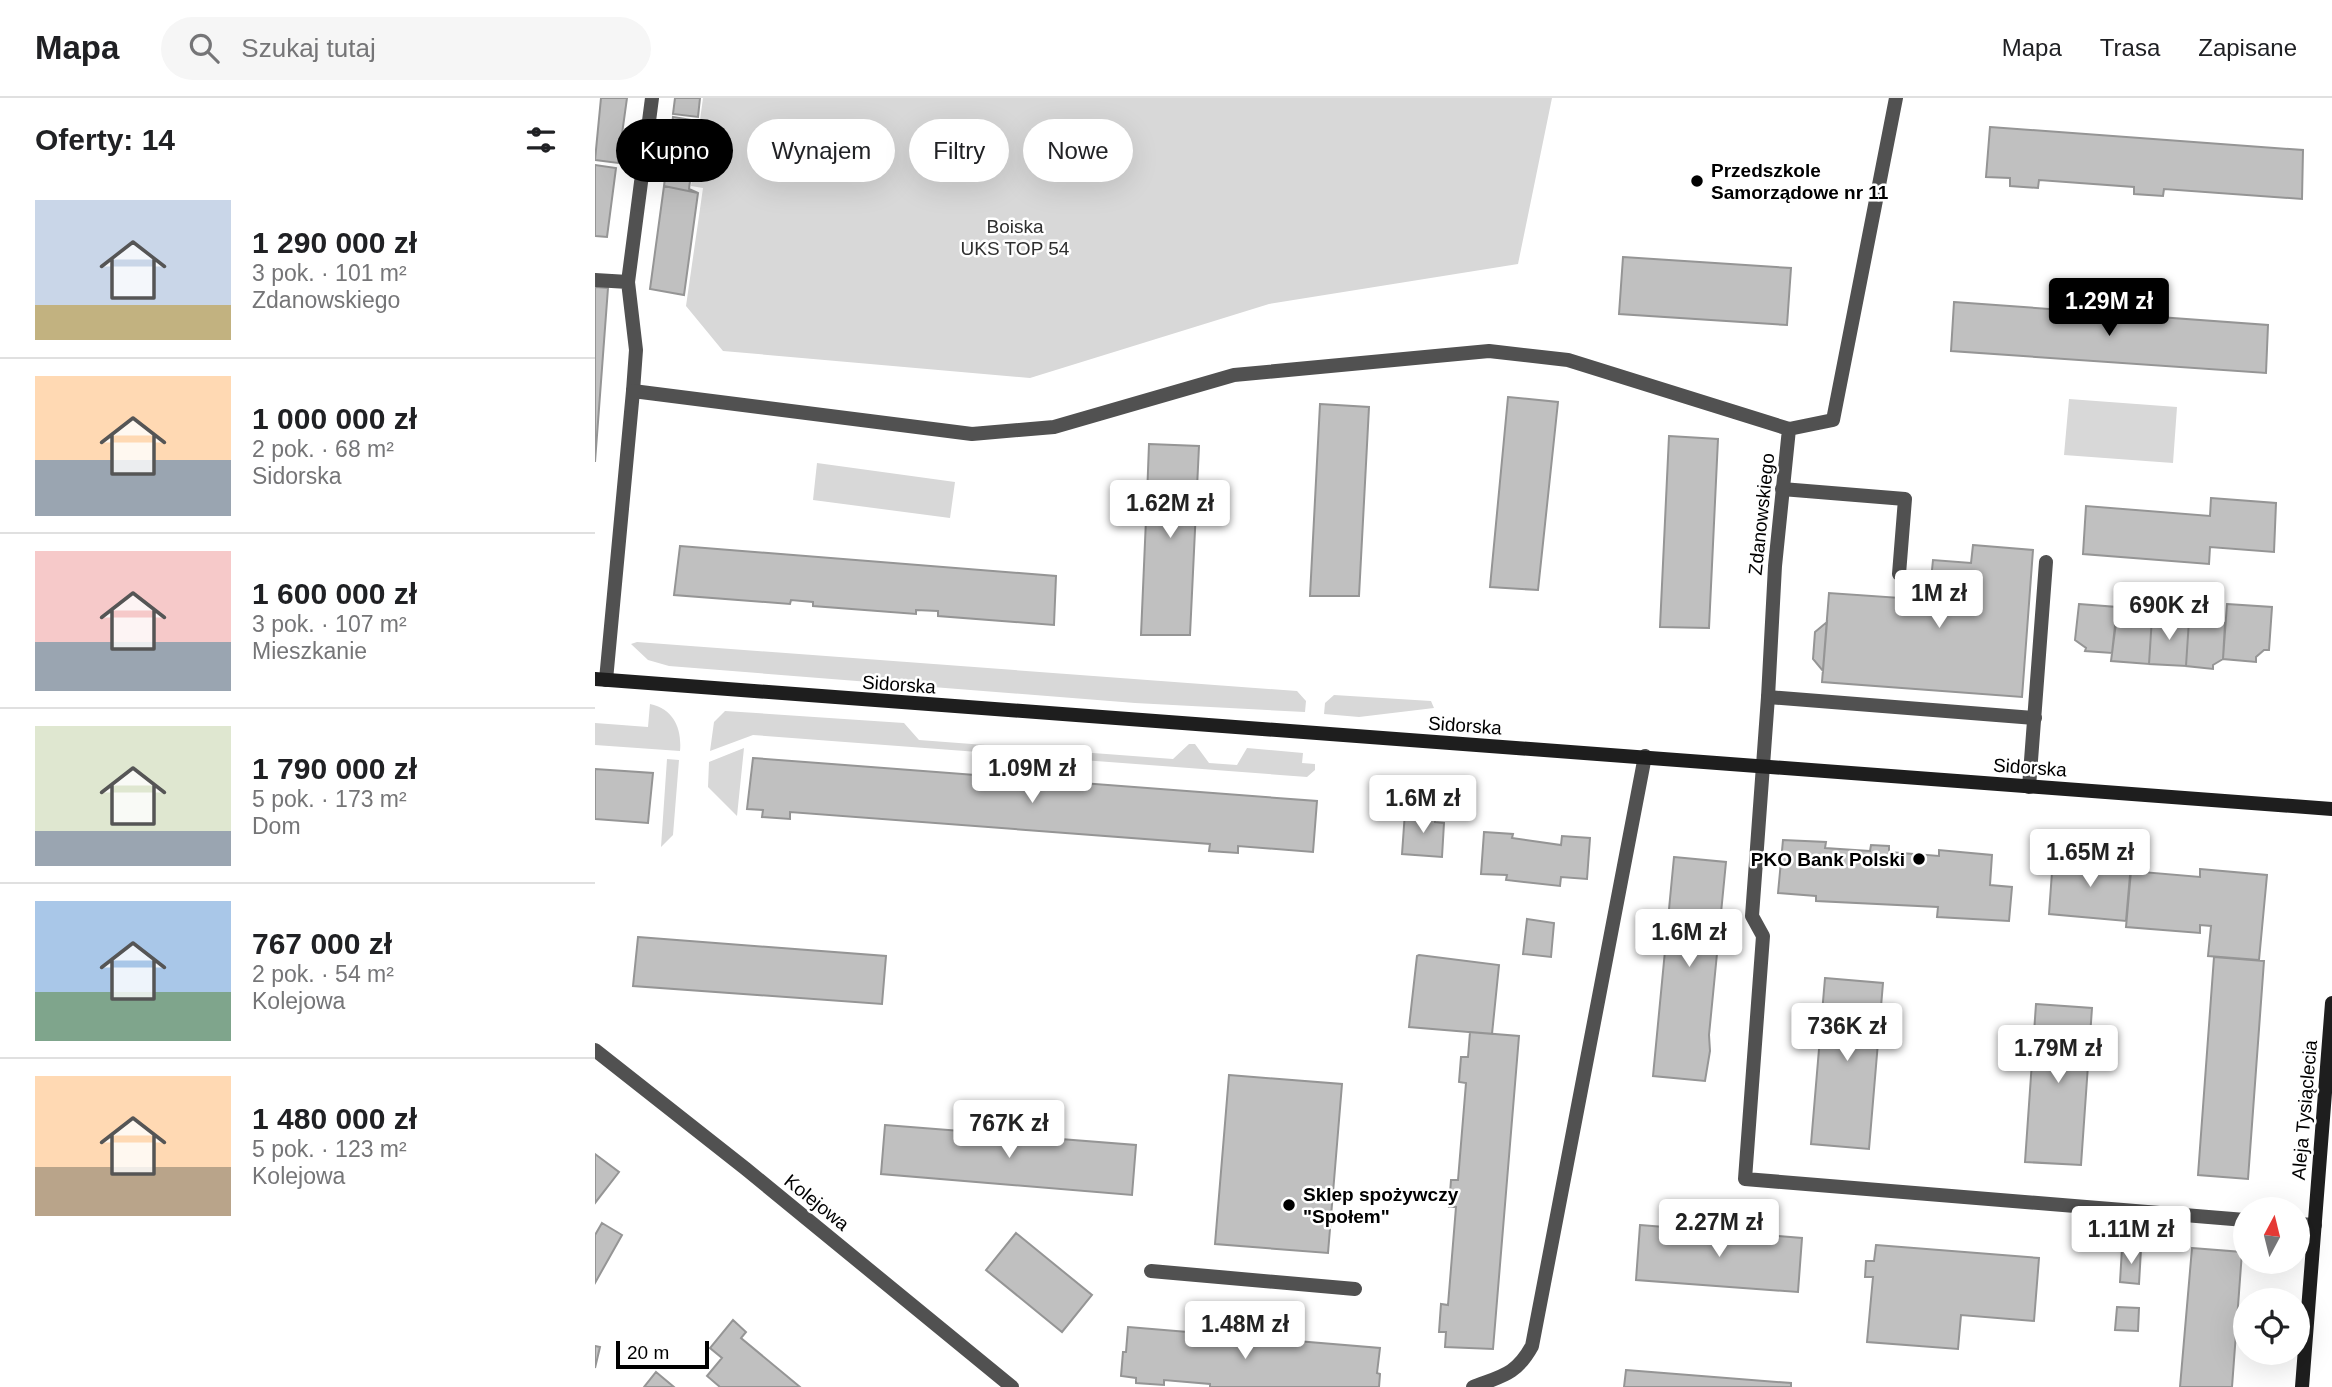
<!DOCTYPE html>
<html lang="pl">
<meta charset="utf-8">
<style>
body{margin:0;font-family:Helvetica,sans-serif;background:#f6f6f6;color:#202124;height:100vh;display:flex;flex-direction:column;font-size:26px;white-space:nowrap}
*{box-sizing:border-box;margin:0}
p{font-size:23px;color:#757577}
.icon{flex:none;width:38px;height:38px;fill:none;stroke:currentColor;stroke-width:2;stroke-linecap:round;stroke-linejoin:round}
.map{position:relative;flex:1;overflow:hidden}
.sheet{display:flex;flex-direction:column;background:#fff;width:595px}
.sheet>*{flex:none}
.guide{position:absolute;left:21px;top:21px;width:665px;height:63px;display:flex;gap:14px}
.needle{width:46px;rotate:7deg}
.tools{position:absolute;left:1638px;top:1099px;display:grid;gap:14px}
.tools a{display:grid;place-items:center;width:77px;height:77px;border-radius:50%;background:#fff;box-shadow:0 7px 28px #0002;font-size:35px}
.scale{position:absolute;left:21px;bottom:18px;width:93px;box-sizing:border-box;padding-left:7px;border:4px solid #000;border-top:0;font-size:19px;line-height:24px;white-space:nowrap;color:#000;-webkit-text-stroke:5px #fff;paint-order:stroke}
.price{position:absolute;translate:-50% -60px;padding:0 16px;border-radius:7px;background:#fff;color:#222;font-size:23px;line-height:46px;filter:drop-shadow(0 2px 4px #0008)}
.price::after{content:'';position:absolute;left:50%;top:42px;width:21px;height:16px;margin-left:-10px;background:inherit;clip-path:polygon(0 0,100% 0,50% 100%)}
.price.on{background:#000;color:#fff}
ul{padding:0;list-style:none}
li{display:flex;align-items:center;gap:21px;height:175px;padding:0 35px}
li+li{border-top:2px solid #e0e0e0}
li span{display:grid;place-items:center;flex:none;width:196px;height:140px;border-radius:0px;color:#555}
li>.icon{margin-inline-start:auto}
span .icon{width:84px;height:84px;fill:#fffc;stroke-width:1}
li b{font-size:30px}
h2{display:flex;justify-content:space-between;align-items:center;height:84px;padding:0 35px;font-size:30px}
.pill{padding:0 24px;border-radius:32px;background:#fff;box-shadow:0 7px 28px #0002;font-size:24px;line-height:63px}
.pill.on{background:#000;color:#fff}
header{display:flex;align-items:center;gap:42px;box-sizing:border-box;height:98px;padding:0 35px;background:#fff;border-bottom:2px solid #e0e0e0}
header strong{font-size:33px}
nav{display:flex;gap:38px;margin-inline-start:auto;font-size:24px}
.search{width:490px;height:63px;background:#f6f6f6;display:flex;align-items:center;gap:18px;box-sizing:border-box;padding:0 24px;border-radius:38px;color:#757577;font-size:26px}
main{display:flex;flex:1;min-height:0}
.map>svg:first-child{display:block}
.green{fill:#d8d8d8}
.building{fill:#c0c0c0;stroke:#959595;stroke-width:2}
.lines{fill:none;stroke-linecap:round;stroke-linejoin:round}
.lane{stroke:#515151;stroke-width:14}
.street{stroke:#515151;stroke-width:14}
.secondary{stroke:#1e1e1e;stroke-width:14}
.poi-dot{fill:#000;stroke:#fff;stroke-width:2.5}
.labels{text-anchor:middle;stroke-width:5;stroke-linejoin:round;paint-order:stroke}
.poi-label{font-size:19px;font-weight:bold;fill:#000;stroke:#fff;text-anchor:start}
.park-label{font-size:19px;fill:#2f2f2f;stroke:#fff}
.street-label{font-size:19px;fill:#000;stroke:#fff}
</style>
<header>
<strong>Mapa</strong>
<div class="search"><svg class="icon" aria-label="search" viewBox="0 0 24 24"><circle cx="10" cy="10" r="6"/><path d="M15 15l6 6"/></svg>Szukaj tutaj</div>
<nav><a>Mapa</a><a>Trasa</a><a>Zapisane</a></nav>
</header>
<main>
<section class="sheet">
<h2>Oferty: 14<svg class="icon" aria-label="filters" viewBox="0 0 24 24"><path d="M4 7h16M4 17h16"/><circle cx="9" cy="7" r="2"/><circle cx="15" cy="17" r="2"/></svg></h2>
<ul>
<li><span style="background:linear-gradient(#c9d6e8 75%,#c2b280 0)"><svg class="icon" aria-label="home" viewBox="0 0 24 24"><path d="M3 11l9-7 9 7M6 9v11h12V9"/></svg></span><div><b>1 290 000 zł</b><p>3 pok. · 101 m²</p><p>Zdanowskiego</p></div></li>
<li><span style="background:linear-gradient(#ffd9b3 60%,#9aa5b1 0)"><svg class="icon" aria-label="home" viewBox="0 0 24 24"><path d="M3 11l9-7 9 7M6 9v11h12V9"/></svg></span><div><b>1 000 000 zł</b><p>2 pok. · 68 m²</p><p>Sidorska</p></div></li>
<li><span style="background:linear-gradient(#f6c9c9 65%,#9aa5b1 0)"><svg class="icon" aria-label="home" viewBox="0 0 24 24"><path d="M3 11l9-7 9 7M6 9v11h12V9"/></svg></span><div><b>1 600 000 zł</b><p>3 pok. · 107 m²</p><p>Mieszkanie</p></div></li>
<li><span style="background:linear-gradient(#dfe7d0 75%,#9aa5b1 0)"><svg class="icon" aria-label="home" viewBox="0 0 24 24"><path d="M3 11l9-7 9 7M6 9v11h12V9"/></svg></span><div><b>1 790 000 zł</b><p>5 pok. · 173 m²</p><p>Dom</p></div></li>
<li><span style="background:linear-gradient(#a9c7e8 65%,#7fa58c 0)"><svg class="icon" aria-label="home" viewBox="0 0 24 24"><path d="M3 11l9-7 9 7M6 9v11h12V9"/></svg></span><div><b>767 000 zł</b><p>2 pok. · 54 m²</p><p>Kolejowa</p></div></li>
<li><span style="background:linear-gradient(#ffd9b3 65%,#b9a48a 0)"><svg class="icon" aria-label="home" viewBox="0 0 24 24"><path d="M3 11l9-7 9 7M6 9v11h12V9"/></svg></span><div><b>1 480 000 zł</b><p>5 pok. · 123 m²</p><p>Kolejowa</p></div></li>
</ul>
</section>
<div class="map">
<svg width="1737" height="1289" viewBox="0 0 1737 1289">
<rect width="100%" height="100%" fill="#fff"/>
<path class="green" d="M108,0H957L923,166L674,206L435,280L128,253L91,208L108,90L96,88Z
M1474,301L1582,309L1578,365L1469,357Z
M222,365L360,384L355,420L218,402Z
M42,544L702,593L711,603L710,614L540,605L74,568L53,562L36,546Z
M739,597L836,603L839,610L764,619L729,616L730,605Z
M55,606C79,611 87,631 85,653L0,647V625L53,629Z
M130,613L309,625L324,642L578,661L594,646H600L614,665L642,667L652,650L708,655L707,665L720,666V672L712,679L158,637L115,653L119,624Z
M149,650L142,718L113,689L114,664Z
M72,661L84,662L78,737L66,749Z"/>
<path class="building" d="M6,0H32L23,65L0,62Z
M80,0H105L103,19L78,16Z
M78,19L103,23L94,91L103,95L69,88Z
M1395,29L1708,52L1707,101L1569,91L1568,98L1539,96V89L1444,82L1443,90L1415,88V80L1391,79Z
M0,67L21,70L12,139L0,138Z
M69,88L103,95L89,197L55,191Z
M1028,159L1196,170L1192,227L1024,216Z
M0,189L13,190L0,364Z
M1359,204L1673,227L1671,275L1356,253Z
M913,299L963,304L943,492L895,489Z
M725,306L774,309L764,498H715Z
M1074,338L1123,341L1114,530L1065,529Z
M554,346L604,348L595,537H546L551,421H556L557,399H552Z
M1616,400L1681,405L1679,454L1615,449L1614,466L1488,456L1491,408L1615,418Z
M1378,447L1438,452L1427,599L1227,584L1234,495L1334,502L1338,462L1376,465Z
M85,448L461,478L459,527L343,518V513L321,512V516L218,508V504L196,502L195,506L79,497Z
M1484,506L1522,509L1517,555L1490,553L1491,550L1480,542Z
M1632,506L1677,509L1674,552H1669L1661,559V564L1628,561Z
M1522,517L1557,519L1554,566L1516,563Z
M1557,519L1594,522L1591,568L1554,566Z
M1594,522L1630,525L1628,561L1618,567V571L1591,568Z
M1232,524L1228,573L1218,561L1220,534Z
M158,660L722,703L718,754L643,748V755L614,753L615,746L195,714V721L167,719L168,712L152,711Z
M0,671L58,675L53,725L0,721Z
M810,714L840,716V724L849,725L847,759L807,756Z
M889,734L918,736L917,740L966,747L967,738L995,740L992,781L966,779L965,788L911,782L912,777L886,776Z
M1188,742L1231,744L1230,750L1275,753L1276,747L1294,748V754L1344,758V752L1397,757L1395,787L1417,789L1414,823L1342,819L1343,809L1221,803V798L1183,795Z
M1079,759L1131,764L1114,937L1115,953L1110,983L1058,978Z
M1458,760L1536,766L1531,823L1454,816Z
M1605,771L1672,777L1664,862L1613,858L1616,828L1605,827V835L1531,829L1536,773L1605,779Z
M932,821L959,825L956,859L928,856Z
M43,839L291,858L287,906L38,888Z
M824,857L904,867L897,936L814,929L822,858Z
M1619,859L1669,863L1653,1081L1603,1077Z
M1230,880L1288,885L1274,1051L1216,1046Z
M1441,906L1497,910L1486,1067L1430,1064Z
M875,934L924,938L898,1251L850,1249L851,1234H844L846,1206L853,1207L861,1109H854L856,1082H863L871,985L864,984L866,959H873Z
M634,977L747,986L733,1155L620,1146Z
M290,1027L541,1047L537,1097L286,1076Z
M0,1056L24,1074L0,1105Z
M7,1125L27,1137L0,1185V1137Z
M1045,1127L1207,1140L1203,1194L1041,1182Z
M421,1135L497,1197L467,1234L391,1172Z
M1281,1147L1444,1160L1439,1223L1366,1217L1363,1251L1272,1244L1278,1179H1270L1271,1163H1279Z
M1527,1150L1546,1151L1544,1186L1525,1184Z
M1597,1150L1647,1154L1637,1289H1585Z
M1522,1209L1544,1210L1543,1233L1520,1232Z
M138,1222L151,1234L146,1240L205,1289H125L112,1278L127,1260L115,1250Z
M533,1229L785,1250L782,1275L785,1276L784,1289H615V1286L569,1282V1287L541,1285V1280L526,1278L528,1254H531Z
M0,1248L5,1249L0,1270Z
M1031,1272L1196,1285V1289H1029Z
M61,1274L79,1289H49Z"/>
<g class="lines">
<path class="lane" d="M0,182L33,184
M38,293L41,252L33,184L57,0
M1187,391L1310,401L1304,476
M1173,599L1440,620
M556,1173L760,1191
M878,1289C907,1278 921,1277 937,1248L1050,658"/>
<path class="street" d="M1301,0L1238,322L1194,331L1180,468L1173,599L1157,818L1168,838L1150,1081L1650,1122
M11,582L38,293L377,336L459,329L639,277L894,253L973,262L1194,331
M1434,689L1451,464
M0,952L151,1071L417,1289
M1703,1126L1720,1127"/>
<path class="secondary" d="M0,581L1737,711
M1707,1289L1737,905"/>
</g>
<g class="poi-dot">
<circle cx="1102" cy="83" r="7"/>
<circle cx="1324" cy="761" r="7"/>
<circle cx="694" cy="1107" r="7"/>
</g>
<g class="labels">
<g class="poi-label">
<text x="1116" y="79">Przedszkole<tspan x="1116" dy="22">Samorządowe nr 11</tspan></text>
<text x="1310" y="768" text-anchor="end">PKO Bank Polski</text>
<text x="708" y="1103">Sklep spożywczy<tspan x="708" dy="22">"Społem"</tspan></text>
</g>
<g class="park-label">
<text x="420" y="135">Boiska<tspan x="420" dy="22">UKS TOP 54</tspan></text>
</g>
<g class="street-label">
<text transform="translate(1166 416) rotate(-84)" y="7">Zdanowskiego</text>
<text transform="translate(304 586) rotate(4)" y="7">Sidorska</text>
<text transform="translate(870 627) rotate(4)" y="7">Sidorska</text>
<text transform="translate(1435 669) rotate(4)" y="7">Sidorska</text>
<text transform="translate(1709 1012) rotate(-85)" y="7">Aleja Tysiąclecia</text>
<text transform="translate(222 1104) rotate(39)" y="7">Kolejowa</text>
</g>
</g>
</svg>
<div class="tools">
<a><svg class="needle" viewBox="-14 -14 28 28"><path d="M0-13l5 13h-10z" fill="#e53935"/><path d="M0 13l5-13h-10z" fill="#757577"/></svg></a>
<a><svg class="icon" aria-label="locate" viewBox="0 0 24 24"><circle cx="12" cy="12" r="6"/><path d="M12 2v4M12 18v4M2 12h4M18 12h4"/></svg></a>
</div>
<div class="scale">20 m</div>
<b class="price on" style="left:1514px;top:240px">1.29M zł</b>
<b class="price" style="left:575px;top:442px">1.62M zł</b>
<b class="price" style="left:1344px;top:532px">1M zł</b>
<b class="price" style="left:1574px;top:544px">690K zł</b>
<b class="price" style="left:437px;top:707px">1.09M zł</b>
<b class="price" style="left:828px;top:737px">1.6M zł</b>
<b class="price" style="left:1495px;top:791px">1.65M zł</b>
<b class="price" style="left:1094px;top:871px">1.6M zł</b>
<b class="price" style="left:1252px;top:965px">736K zł</b>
<b class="price" style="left:1463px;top:987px">1.79M zł</b>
<b class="price" style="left:414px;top:1062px">767K zł</b>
<b class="price" style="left:1124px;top:1161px">2.27M zł</b>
<b class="price" style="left:1536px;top:1168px">1.11M zł</b>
<b class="price" style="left:650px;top:1263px">1.48M zł</b>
<div class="guide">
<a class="pill on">Kupno</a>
<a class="pill">Wynajem</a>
<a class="pill">Filtry</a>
<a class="pill">Nowe</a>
</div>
</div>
</main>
